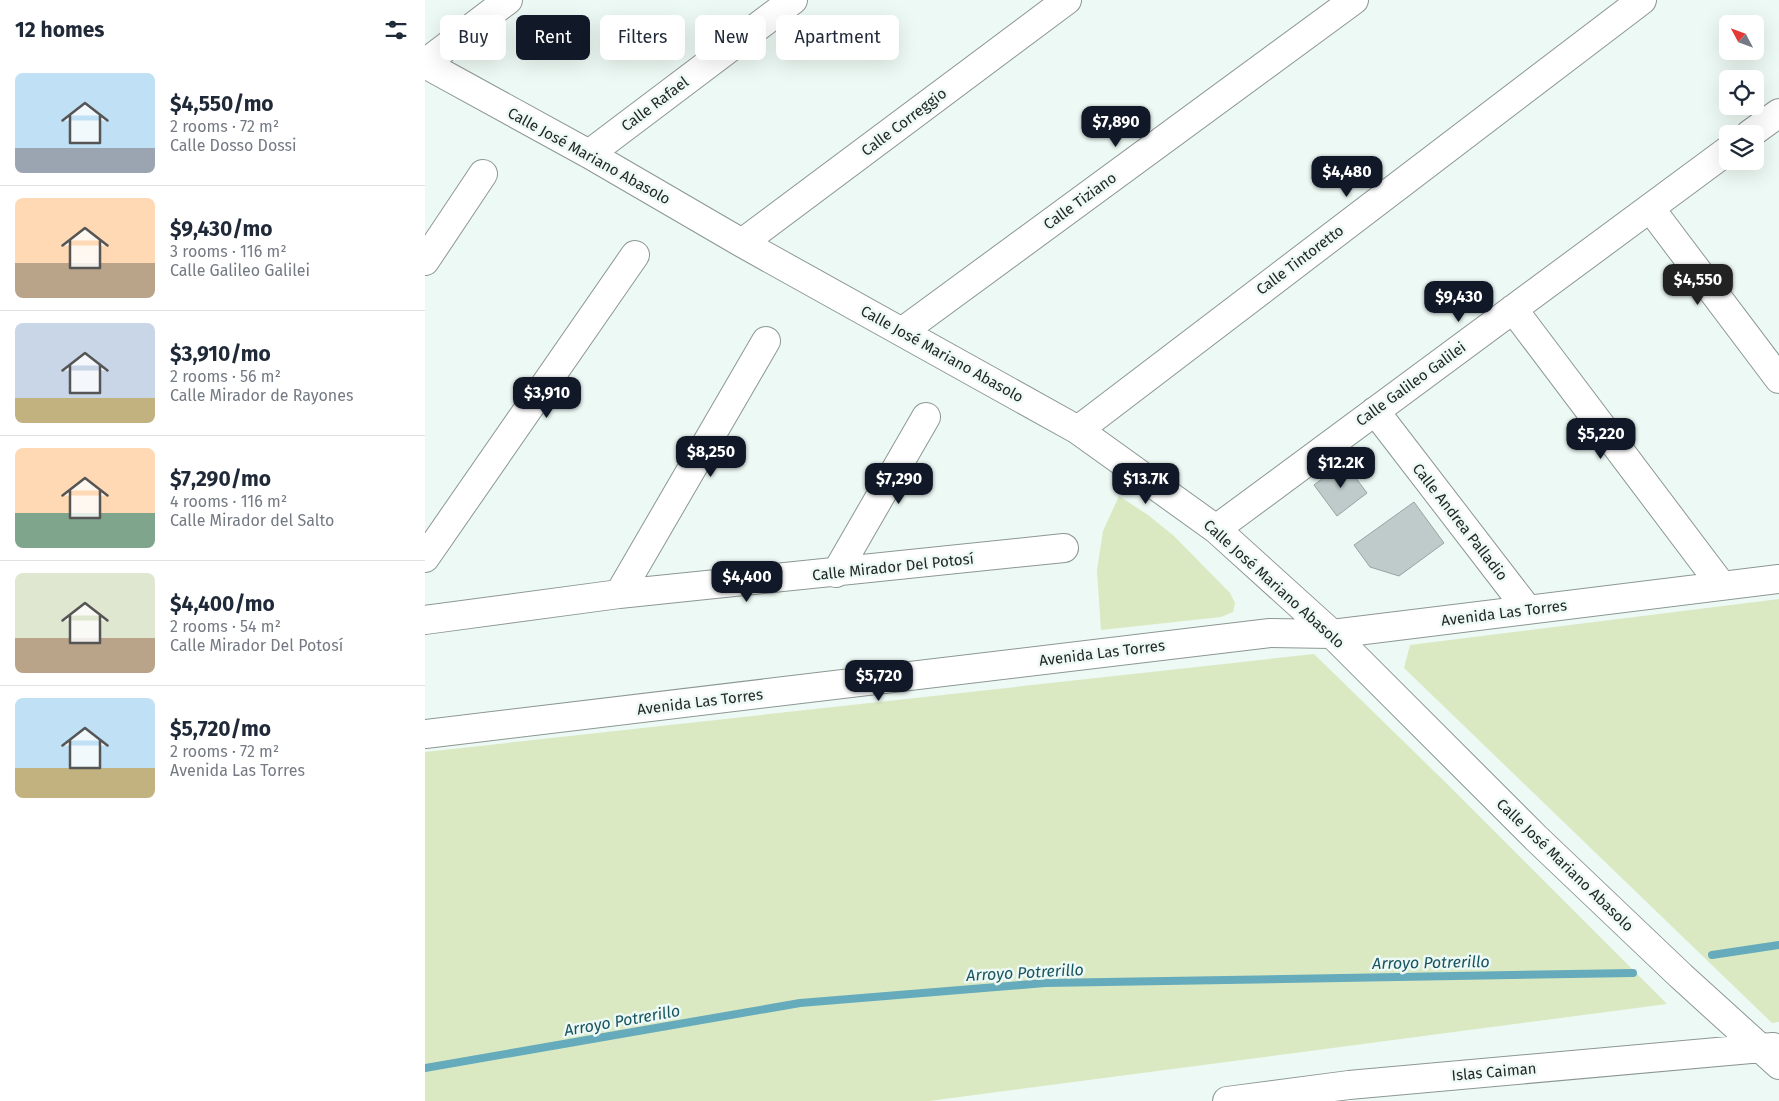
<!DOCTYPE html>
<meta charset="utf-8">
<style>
body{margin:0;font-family:"Fira Sans",sans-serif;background:#f2f2f3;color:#1f2937;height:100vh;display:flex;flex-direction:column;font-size:19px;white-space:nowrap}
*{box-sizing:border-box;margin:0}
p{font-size:16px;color:#747a83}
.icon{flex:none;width:28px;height:28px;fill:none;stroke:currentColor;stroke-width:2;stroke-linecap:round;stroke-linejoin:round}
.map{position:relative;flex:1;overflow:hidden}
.panel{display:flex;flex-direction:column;background:#fff;width:425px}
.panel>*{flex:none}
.guide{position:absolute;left:15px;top:15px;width:475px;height:45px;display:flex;gap:10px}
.needle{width:32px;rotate:311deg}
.fabs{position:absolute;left:1294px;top:15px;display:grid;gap:10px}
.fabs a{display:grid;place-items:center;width:45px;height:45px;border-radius:8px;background:#fff;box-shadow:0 5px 20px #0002;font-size:25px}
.price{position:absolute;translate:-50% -42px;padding:0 11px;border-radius:10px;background:#111827;color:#fff;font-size:16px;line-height:32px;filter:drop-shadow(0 1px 2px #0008)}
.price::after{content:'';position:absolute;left:50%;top:30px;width:15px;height:11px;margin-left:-8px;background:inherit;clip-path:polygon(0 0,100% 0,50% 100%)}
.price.current{background:#222;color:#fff}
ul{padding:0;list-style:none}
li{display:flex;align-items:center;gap:15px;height:125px;padding:0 15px}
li+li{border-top:1px solid #e0e1e3}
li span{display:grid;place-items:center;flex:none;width:140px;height:100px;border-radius:8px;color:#555}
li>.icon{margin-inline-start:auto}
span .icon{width:60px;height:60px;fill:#fffc;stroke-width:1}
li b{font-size:21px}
h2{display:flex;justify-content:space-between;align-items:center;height:60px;padding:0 15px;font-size:21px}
.tag{padding:0 18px;border-radius:8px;background:#fff;box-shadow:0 5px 20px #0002;font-size:18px;line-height:45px}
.tag.current{background:#111827;color:#fff}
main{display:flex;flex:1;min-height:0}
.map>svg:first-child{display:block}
.green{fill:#dae9c2}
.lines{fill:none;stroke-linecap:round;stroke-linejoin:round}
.stream{stroke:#65abbc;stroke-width:8}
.building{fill:#becbca;stroke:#98a4a4}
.street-casing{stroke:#8c9793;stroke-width:30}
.street{stroke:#fff;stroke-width:28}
.labels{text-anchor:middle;stroke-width:5;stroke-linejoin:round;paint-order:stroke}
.street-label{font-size:15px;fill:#242826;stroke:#edf9f4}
.water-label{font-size:16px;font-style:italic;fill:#195461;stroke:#edf9f4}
</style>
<main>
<section class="panel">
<h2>12 homes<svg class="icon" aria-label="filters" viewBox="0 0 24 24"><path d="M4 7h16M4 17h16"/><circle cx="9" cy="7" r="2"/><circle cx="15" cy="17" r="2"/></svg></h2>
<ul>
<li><span style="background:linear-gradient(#bfe0f5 75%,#9aa5b1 0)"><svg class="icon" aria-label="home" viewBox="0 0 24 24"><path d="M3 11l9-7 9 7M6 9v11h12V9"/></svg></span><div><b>$4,550/mo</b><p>2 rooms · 72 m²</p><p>Calle Dosso Dossi</p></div></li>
<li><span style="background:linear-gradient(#ffd9b3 65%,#b9a48a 0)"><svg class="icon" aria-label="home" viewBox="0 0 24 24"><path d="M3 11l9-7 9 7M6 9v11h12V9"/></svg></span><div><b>$9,430/mo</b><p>3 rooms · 116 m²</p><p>Calle Galileo Galilei</p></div></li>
<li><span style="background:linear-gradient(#c9d6e8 75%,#c2b280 0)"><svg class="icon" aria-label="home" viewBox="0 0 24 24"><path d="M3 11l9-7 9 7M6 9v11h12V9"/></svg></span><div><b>$3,910/mo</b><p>2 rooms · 56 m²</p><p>Calle Mirador de Rayones</p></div></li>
<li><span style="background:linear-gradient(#ffd9b3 65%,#7fa58c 0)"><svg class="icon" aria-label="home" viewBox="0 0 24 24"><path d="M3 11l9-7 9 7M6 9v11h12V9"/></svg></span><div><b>$7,290/mo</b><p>4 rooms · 116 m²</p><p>Calle Mirador del Salto</p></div></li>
<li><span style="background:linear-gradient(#dfe7d0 65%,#b9a48a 0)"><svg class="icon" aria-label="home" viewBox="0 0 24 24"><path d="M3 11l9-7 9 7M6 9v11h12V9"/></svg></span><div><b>$4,400/mo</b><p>2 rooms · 54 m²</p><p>Calle Mirador Del Potosí</p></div></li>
<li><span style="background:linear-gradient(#bfe0f5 70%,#c2b280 0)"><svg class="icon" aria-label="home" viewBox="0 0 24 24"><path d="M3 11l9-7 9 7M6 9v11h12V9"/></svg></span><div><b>$5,720/mo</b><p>2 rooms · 72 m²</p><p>Avenida Las Torres</p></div></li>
</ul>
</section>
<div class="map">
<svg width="1354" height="1101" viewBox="0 0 1354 1101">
<rect width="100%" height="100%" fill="#edf9f4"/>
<path class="green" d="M694,496L723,515L749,536L805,593L810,603L808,612L796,617L676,630L672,570L678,531Z
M1354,599V1022L1347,1023L979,668L985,645Z
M889,654L1015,777L1242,1004L504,1101H0V752Z"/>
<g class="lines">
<path class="stream" d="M1287,955L1354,945
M0,1068L375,1003L620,983L1208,973"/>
</g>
<path class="building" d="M919,462L942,493L912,516L889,485Z
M989,502L1019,543L974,576L945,567L929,545Z"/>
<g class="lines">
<defs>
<path id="street" d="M0,63L83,0
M0,64L164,154L317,243L653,430L791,529L907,634L1111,838L1256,976L1354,1065
M1325,134L1354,113
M164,154L368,0
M1225,208L1354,379
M317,243L642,0
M0,261L58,174
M1088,309L1297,586
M478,331L929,0
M950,411L1103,610
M653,430L1217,0
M791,529L1302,151
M0,558L210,255
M411,573L501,417
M194,594L341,341
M0,620L194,594L639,548
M0,734L845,633L907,634L1354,579
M802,1101L924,1085L1348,1047"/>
</defs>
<use href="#street" class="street-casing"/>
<use href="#street" class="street"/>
</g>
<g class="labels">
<g class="street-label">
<text transform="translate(230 104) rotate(-37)" y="5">Calle Rafael</text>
<text transform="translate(479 122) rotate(-37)" y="5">Calle Correggio</text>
<text transform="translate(164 156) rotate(29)" y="5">Calle José Mariano Abasolo</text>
<text transform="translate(655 201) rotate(-36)" y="5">Calle Tiziano</text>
<text transform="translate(875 260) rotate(-37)" y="5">Calle Tintoretto</text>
<text transform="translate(517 354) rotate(29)" y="5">Calle José Mariano Abasolo</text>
<text transform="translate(986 384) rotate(-36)" y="5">Calle Galileo Galilei</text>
<text transform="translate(1035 522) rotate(52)" y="5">Calle Andrea Palladio</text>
<text transform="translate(468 567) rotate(-6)" y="5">Calle Mirador Del Potosí</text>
<text transform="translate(849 584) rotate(42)" y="5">Calle José Mariano Abasolo</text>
<text transform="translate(1079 613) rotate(-7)" y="5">Avenida Las Torres</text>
<text transform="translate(677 653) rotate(-7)" y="5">Avenida Las Torres</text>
<text transform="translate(275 702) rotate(-7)" y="5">Avenida Las Torres</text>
<text transform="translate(1140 865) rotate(44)" y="5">Calle José Mariano Abasolo</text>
<text transform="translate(1069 1072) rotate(-5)" y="5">Islas Caiman</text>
</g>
<g class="water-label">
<text transform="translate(1006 962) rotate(-1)" y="6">Arroyo Potrerillo</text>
<text transform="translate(600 972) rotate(-3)" y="6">Arroyo Potrerillo</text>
<text transform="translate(197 1020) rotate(-10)" y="6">Arroyo Potrerillo</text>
</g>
</g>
</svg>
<div class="fabs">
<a><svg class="needle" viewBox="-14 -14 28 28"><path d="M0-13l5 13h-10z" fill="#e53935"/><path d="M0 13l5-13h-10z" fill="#747a83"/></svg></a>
<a><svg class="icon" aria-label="locate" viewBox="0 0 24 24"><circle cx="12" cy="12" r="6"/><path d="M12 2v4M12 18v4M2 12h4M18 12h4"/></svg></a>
<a><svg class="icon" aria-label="layers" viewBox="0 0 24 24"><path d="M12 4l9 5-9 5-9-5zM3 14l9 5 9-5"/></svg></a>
</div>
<b class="price" style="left:691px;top:148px">$7,890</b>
<b class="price" style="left:922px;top:198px">$4,480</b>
<b class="price current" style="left:1273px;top:306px">$4,550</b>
<b class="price" style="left:1034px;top:323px">$9,430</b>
<b class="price" style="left:122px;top:419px">$3,910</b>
<b class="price" style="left:1176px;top:460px">$5,220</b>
<b class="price" style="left:286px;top:478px">$8,250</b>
<b class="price" style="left:916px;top:489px">$12.2K</b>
<b class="price" style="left:474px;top:505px">$7,290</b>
<b class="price" style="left:721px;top:505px">$13.7K</b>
<b class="price" style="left:322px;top:603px">$4,400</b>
<b class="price" style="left:454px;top:702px">$5,720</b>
<div class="guide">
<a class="tag">Buy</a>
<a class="tag current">Rent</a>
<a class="tag">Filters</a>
<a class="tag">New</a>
<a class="tag">Apartment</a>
</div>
</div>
</main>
